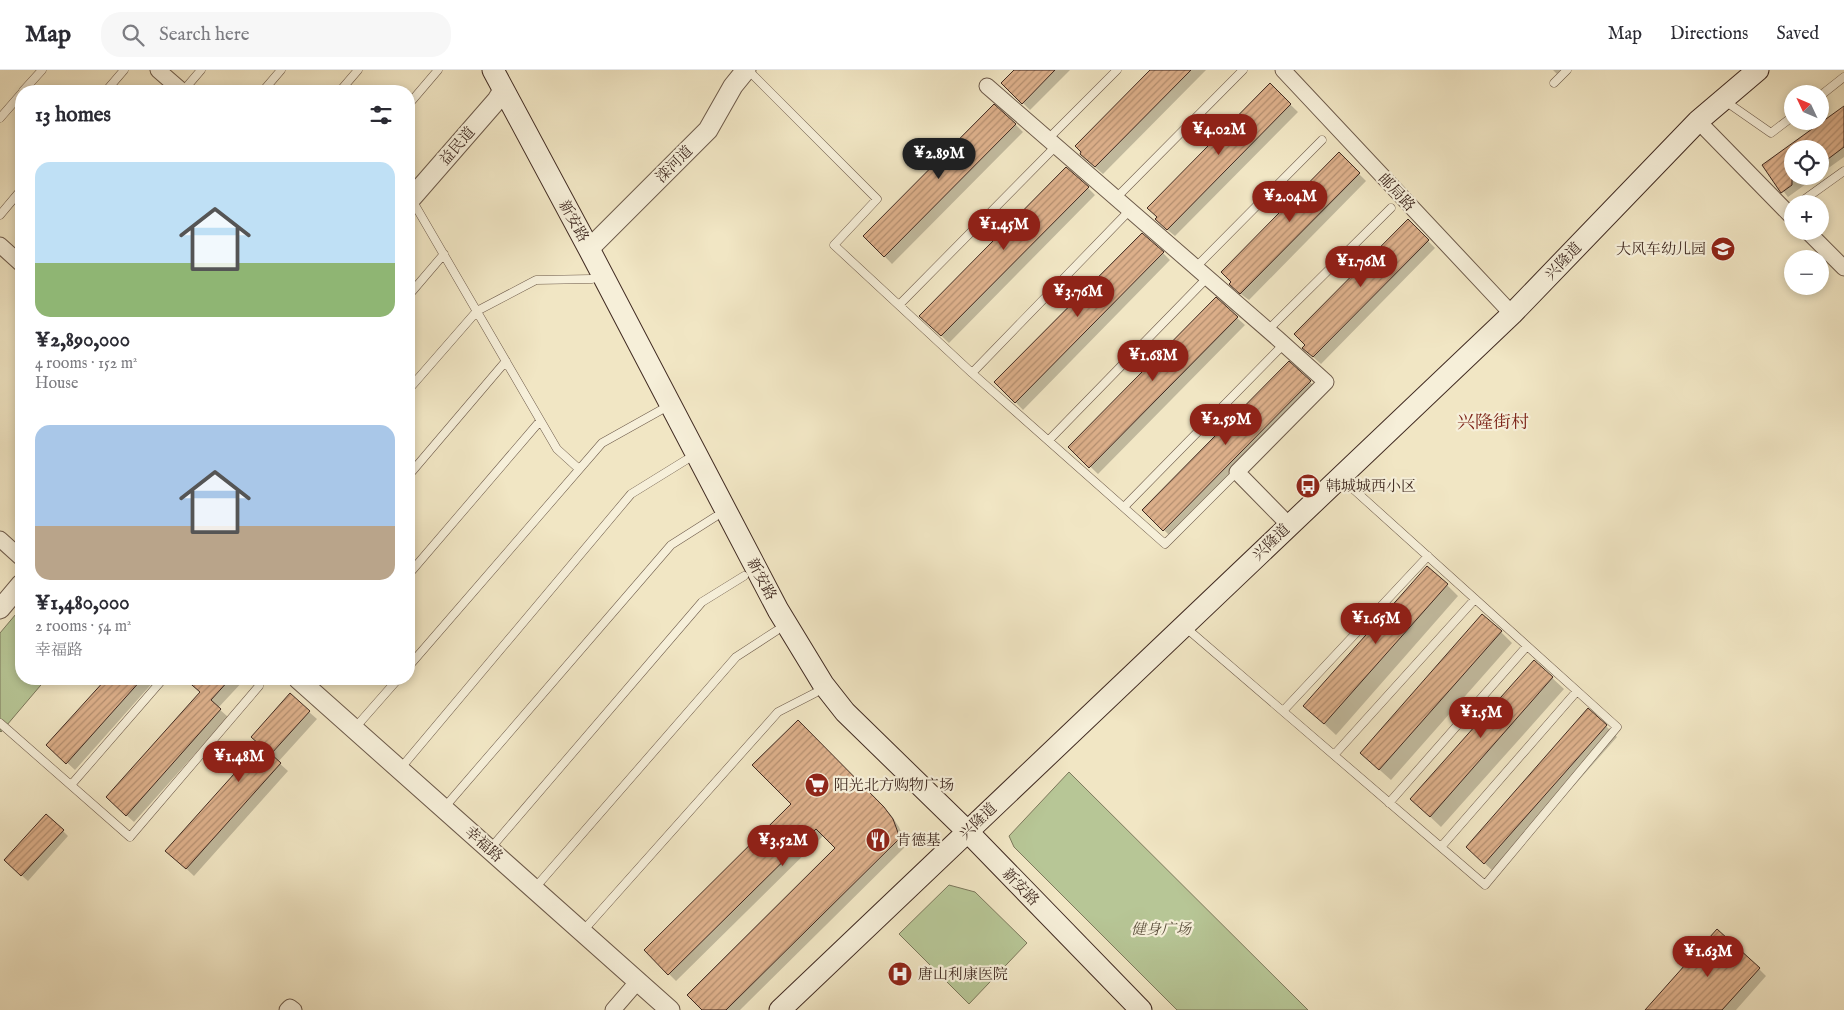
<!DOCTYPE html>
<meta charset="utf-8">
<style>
body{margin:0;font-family:"IM FELL English","Noto Serif SC",serif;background:#f7f7f7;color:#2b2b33;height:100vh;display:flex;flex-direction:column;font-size:19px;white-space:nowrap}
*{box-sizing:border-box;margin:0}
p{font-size:16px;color:#7c7c81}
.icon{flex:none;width:28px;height:28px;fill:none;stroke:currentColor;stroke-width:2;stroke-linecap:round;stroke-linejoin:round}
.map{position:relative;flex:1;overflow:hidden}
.drawer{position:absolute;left:15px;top:15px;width:400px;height:600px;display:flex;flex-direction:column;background:#fff;border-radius:20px;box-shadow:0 2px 8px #0003}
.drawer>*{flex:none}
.needle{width:32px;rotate:314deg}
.tools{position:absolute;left:1784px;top:15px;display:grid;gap:10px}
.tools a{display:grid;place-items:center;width:45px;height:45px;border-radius:50%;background:#fff;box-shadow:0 2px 8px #0003;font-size:25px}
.price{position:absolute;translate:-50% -42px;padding:0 11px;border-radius:18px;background:#8f2418;color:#fff;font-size:16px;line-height:32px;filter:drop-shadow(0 1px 2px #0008)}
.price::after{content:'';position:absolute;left:50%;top:30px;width:15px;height:11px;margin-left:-8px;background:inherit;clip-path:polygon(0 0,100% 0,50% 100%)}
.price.selected{background:#222;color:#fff}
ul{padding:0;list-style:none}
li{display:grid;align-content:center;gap:10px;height:265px;padding:0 20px}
li span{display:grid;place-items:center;height:155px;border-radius:15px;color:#555}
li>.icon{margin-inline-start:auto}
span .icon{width:90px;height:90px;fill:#fffc;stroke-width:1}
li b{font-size:21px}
h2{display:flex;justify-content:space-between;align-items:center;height:60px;padding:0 20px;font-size:21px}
header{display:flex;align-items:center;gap:30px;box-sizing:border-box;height:70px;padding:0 25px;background:#fff;border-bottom:1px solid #e1e1e2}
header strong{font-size:24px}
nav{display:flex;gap:28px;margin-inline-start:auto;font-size:18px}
.search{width:350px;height:45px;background:#f7f7f7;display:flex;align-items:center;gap:12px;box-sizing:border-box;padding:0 18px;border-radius:20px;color:#7c7c81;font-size:19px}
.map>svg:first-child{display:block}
.green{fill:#b7c696;stroke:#7c785c}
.shadow{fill:#0003}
.building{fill:url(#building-hatch);stroke:#412b22}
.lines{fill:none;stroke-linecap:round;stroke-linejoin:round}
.service-casing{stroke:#6d5a4a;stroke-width:9}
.minor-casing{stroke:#6d5a4a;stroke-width:17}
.tertiary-casing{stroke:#6d5a4a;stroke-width:21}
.secondary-casing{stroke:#412b22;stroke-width:23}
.service{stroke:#f6efd9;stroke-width:8}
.minor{stroke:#f6efd9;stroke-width:15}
.tertiary{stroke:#f6efd9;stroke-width:19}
.secondary{stroke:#f6efd9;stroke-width:21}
.labels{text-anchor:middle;stroke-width:4.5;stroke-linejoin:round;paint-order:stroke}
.street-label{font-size:15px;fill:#412b22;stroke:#f6efd9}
.poi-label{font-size:15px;fill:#412b22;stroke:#f6efd9;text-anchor:start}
.park-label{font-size:15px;font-style:italic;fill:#5e523f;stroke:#f6efd9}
.quarter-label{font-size:18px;fill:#7a1f14;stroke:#f6efd9}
</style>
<header>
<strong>Map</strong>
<div class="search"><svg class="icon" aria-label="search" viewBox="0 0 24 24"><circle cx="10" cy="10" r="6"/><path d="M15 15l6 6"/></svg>Search here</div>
<nav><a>Map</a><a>Directions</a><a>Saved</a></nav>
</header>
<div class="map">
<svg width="1844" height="940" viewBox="0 0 1844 940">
<defs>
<pattern id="building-hatch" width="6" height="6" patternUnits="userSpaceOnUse" patternTransform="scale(1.25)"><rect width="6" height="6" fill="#dcaf8a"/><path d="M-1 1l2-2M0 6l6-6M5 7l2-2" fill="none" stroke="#b48f70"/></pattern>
</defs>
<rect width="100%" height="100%" fill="#f1e6c4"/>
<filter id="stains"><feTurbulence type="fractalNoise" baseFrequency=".004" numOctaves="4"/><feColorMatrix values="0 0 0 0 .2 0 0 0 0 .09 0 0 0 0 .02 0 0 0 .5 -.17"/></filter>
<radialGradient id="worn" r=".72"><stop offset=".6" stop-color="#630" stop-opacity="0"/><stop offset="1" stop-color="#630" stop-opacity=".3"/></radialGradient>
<path class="green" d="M21,538V609H46L1,662L0,661V563Z
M1069,702L1308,940H1177L1014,777L1009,766Z
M949,815L975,822L1027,873L969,934L899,864Z"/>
<path class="shadow" d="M1016,0H1070L1030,40L1003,13Z
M1151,0H1206L1103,104L1089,92Z
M1553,0H1561L1557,4Z
M1270,15L1298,42L1175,166L1164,157Z
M1844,37V87L1820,104V79H1792V106H1817L1788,127L1763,95Z
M1015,54L1023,62L892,194L865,166Z
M1339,84L1366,111L1249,230L1238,222Z
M1088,118L1095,125L949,273L929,254Z
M1408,151L1435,178L1321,294L1311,285Z
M1163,183L1170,190L1023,340L996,312Z
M1237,248L1245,255L1098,404L1070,377Z
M1310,312L1317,319L1171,467L1144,440Z
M1447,515L1458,526L1336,665L1305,636Z
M1501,562L1512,573L1391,710L1373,694Z
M1534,591L1564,619L1441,757L1423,740Z
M107,609H156L75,700L48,675Z
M196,609H245L218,638L228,647L134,752L115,735L201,622L192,613Z
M309,642L317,649L278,692L288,701L194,806L175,788Z
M798,652L891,745L899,757L907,775L740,940H703L837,778L824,765L676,911L645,880L793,734Z
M1606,656L1617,667L1496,804L1479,788Z
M63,761L68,766L28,811L11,796Z
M1759,899L1766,906L1736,940H1647Z"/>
<path class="building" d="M1014,0H1055L1022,34L1001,13Z
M1150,0H1191L1095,97L1080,84L1081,82L1075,76Z
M1270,13L1291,34L1167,160L1155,149L1157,147L1147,138Z
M994,34L1016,54L884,187L863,166Z
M1844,36V77L1820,95V79H1792V115L1781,123L1762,95Z
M1339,82L1360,103L1240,224L1229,214L1231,212L1221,202Z
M1066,97L1089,117L941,266L919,246Z
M1408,149L1429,170L1313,287L1302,278L1305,275L1294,264Z
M1142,163L1164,182L1015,333L994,312Z
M1216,227L1238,247L1089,398L1068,377Z
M1289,291L1311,311L1163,461L1142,440Z
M1427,496L1448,514L1324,654L1303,636Z
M1482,544L1502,561L1379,700L1360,683Z
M1534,590L1553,607L1430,747L1410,729Z
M106,609H142L66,694L46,675Z
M185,609H230L211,630L221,639L126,746L106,727L200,622Z
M290,623L310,641L271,684L281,693L186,799L165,781L260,675L251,667Z
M1588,638L1607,655L1484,794L1466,777Z
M798,650L884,737L893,749L900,768L726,940H702L687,925L835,778L816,759L668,905L644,880L791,734L752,695Z
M46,744L64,760L21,806L4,790Z
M1717,859L1760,898L1722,940H1645Z"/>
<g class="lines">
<defs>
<path id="service" d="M748,0L877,129L834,175L972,303L1165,474L1237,402
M1554,13L1567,0
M23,21L42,0
M106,21L124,0
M183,21L201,0
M263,21L281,0
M340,21L358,0
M1820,26L1844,7
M1725,31L1771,63L1792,47
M409,34L438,0
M0,48L21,24
M1048,69L1117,0
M1116,128L1243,0
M412,130L557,379L579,399
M1798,134L1844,101
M0,145L21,120
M1196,197L1322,70
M409,225L444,184
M899,235L1056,76
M1268,260L1391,138
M972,303L1130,140
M409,319L477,241L536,210L592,209
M1049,370L1208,207
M409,405L506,291
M1125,436L1284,274
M409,504L540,351
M1185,557L1485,815L1617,657L1341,408
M409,596L602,373L661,340
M310,619L318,609
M1283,641L1428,486
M0,653L130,767L259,616
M354,659L398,609
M1334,685L1475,529
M400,699L631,424L686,390
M71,715L163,609
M1389,733L1527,576
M444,738L671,475L715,447
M1441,777L1577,621
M490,779L702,532L744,506
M534,819L736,587L776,561
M582,862L778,642L815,623"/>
<path id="minor" d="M158,0L182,21
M1283,0L1512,244
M987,16L1277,268L1326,312L1237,402L1289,455
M1698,51L1792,147
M1807,161L1844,198
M0,175L21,194
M0,469L21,488
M287,940L290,937L294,940
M613,940L638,911"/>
<path id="tertiary" d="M409,131L497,30L503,20
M589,179L708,60L733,16L746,0
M0,539L21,514
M298,609L670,940"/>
<path id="secondary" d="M493,0L589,179L778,540L823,614L845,642L967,761L1141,940
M780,940L1512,244L1698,51L1758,0"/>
</defs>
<use href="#service" class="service-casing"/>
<use href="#minor" class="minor-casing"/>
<use href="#tertiary" class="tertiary-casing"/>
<use href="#secondary" class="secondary-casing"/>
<use href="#service" class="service"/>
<use href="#minor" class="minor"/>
<use href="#tertiary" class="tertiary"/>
<use href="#secondary" class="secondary"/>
</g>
<defs>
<symbol id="school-disc" viewBox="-11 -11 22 22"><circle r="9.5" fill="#8f2418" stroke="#f6efd9"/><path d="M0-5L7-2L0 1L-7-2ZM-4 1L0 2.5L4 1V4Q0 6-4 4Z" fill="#fff"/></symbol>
<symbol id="bus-disc" viewBox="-11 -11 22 22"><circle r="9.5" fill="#8f2418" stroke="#f6efd9"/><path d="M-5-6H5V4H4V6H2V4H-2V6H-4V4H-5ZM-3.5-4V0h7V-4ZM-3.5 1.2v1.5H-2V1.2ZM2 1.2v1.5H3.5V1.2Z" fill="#fff"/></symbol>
<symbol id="supermarket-disc" viewBox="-11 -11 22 22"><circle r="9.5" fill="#8f2418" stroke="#f6efd9"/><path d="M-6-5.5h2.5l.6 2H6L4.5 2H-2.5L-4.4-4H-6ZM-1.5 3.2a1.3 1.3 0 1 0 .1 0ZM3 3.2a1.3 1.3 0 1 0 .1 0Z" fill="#fff"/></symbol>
<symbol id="restaurant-disc" viewBox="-11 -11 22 22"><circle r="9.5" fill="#8f2418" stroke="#f6efd9"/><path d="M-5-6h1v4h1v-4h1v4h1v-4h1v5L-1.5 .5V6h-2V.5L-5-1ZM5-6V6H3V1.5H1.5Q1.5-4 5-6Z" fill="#fff"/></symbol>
<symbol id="hospital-disc" viewBox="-11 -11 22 22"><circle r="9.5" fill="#8f2418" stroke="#f6efd9"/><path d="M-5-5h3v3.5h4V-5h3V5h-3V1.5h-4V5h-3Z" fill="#fff"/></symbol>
</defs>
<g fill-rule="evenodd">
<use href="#school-disc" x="1709" y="165" width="28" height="28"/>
<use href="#bus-disc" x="1294" y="402" width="28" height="28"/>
<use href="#supermarket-disc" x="803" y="701" width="28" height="28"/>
<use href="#restaurant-disc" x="864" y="756" width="28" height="28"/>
<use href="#hospital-disc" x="886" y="890" width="28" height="28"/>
</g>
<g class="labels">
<g class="street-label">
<text transform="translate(457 76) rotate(-49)" y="5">益民道</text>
<text transform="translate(674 94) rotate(-45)" y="5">滦河道</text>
<text transform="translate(1397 122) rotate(47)" y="5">邮局路</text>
<text transform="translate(574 151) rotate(61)" y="5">新安路</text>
<text transform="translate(1563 191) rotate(-46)" y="5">兴隆道</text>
<text transform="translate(1271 472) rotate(-44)" y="5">兴隆道</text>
<text transform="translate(762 509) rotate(62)" y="5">新安路</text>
<text transform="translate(978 751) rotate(-44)" y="5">兴隆道</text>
<text transform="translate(484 774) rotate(42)" y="5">幸福路</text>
<text transform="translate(1021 817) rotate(46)" y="5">新安路</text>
</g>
<g class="poi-label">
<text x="1706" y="184" text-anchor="end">大风车幼儿园</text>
<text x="1326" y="421">韩城城西小区</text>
<text x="834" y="720">阳光北方购物广场</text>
<text x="896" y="775">肯德基</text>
<text x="918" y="909">唐山利康医院</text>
</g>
<g class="park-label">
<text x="1161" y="864">健身广场</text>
</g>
<g class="quarter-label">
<text x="1493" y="358">兴隆街村</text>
</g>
</g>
<rect width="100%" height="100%" filter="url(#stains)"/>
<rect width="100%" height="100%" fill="url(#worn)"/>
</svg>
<div class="tools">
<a><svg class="needle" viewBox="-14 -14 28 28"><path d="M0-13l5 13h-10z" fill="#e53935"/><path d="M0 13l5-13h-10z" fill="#7c7c81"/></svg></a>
<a><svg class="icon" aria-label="locate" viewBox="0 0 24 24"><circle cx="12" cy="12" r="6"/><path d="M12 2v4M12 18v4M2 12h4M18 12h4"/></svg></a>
<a>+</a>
<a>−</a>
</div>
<b class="price" style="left:1219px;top:86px">¥4.02M</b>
<b class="price selected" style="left:939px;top:110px">¥2.89M</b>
<b class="price" style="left:1290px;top:153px">¥2.04M</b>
<b class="price" style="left:1004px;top:181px">¥1.45M</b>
<b class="price" style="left:1361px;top:218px">¥1.76M</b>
<b class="price" style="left:1078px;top:248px">¥3.76M</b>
<b class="price" style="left:1153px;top:312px">¥1.68M</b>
<b class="price" style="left:1226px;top:376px">¥2.59M</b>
<b class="price" style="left:1376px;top:575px">¥1.65M</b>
<b class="price" style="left:1481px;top:669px">¥1.5M</b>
<b class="price" style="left:239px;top:713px">¥1.48M</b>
<b class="price" style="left:783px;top:797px">¥3.52M</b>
<b class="price" style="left:1708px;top:908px">¥1.63M</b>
<section class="drawer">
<h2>13 homes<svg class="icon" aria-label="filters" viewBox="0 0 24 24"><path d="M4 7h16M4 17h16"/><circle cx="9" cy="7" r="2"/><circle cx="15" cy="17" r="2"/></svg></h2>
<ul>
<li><span style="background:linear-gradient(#bfe0f5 65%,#8fb573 0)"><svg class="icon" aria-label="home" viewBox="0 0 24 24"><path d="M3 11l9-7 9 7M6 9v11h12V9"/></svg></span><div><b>¥2,890,000</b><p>4 rooms · 152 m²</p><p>House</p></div></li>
<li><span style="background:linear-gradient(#a9c7e8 65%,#b9a48a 0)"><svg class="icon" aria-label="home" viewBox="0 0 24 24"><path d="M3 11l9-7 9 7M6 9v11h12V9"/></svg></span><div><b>¥1,480,000</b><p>2 rooms · 54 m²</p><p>幸福路</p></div></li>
</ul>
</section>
</div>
